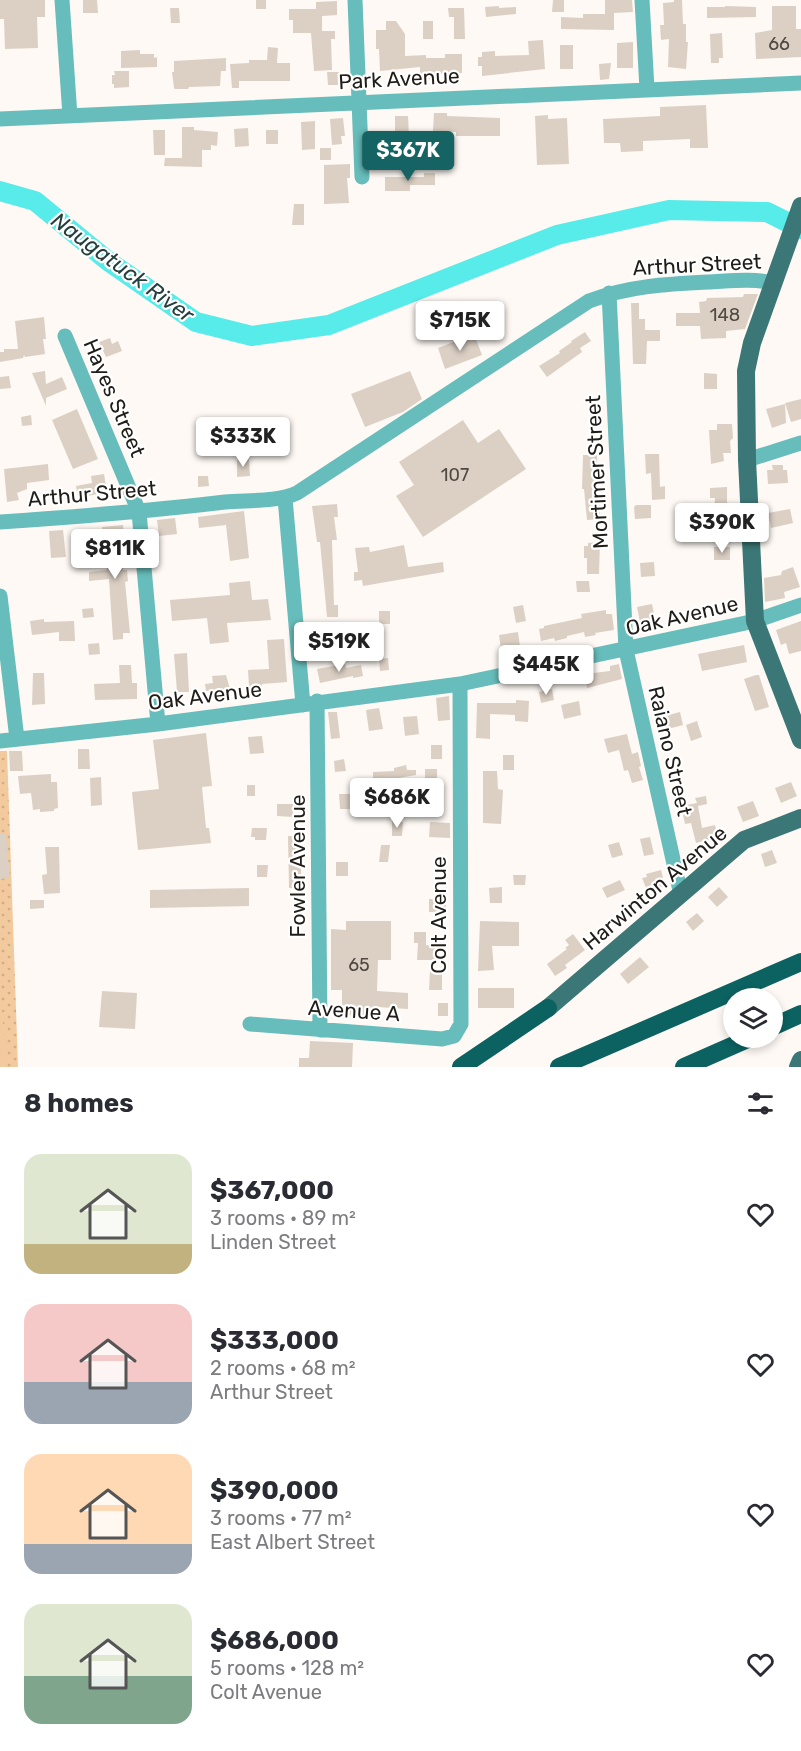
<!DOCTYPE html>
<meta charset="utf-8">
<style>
body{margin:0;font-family:Rubik,sans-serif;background:#f2f2f3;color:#2b2b33;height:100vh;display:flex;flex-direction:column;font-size:22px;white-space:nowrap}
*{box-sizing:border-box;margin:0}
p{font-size:20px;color:#7c7c81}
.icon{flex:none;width:33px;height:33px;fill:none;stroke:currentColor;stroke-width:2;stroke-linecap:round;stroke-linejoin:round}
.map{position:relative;height:1067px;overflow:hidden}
.panel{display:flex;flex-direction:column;background:#fff;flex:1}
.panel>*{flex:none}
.controls{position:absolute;left:723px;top:988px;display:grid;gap:12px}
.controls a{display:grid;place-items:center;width:60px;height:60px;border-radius:50%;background:#fff;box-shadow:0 3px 9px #0003;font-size:30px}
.price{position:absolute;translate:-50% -51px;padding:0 14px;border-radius:6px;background:#fff;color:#222;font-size:20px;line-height:39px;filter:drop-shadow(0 2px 3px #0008)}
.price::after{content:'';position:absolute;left:50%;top:36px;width:18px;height:14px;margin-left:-9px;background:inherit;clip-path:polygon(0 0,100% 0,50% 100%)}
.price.on{background:#156463;color:#fff}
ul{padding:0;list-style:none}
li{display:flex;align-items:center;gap:18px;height:150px;padding:0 24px}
li span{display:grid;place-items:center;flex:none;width:168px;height:120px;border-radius:18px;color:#555}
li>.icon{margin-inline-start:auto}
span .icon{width:72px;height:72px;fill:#fffc;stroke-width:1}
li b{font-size:26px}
h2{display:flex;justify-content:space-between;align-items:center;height:72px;padding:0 24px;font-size:26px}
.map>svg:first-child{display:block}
.green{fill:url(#green-dots)}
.pitch{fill:#f3ca9d}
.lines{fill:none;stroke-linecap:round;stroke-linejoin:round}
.river{stroke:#57ebe9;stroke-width:20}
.building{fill:#dcd0c4}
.minor{stroke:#67bdbb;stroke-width:15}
.major{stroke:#3b7776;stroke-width:18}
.highway{stroke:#0b6261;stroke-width:18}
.labels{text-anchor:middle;stroke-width:4.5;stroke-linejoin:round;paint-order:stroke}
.number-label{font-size:18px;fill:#4f4942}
.street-label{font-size:21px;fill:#201c17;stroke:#fff}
.water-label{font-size:22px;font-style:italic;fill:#263f3e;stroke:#fff}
</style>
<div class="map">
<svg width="801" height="1067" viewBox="0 0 801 1067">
<defs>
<pattern id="green-dots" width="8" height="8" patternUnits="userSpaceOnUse" patternTransform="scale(1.5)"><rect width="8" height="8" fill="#f3ca9d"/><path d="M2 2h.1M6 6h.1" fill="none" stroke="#d0ad86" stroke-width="1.8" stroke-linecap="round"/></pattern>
</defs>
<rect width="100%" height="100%" fill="#fef9f4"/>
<path class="green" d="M0,751H7L18,1067H0Z"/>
<path class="pitch" d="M0,989L7,1067H0Z"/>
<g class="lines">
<path class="river" d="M0,191L35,201L108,261L196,322L252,336L329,325L557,235L669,210L767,212L801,229"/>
</g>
<path class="building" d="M0,0H45V17H37L38,48L5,49L4,19H0Z
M83,0H97L98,13H83Z
M256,0H266V9H256Z
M553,0H564V12H552Z
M605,0H632L633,12L614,13V30L561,29V17L583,18V14H605Z
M674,0H682L683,24H686V42H688L686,69L668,67L669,39L661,40L660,25H664L663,3L674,2Z
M337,1V15L322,16V31H335V39H331L332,70L314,71L311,33H293V20H289V9H316V2Z
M499,6V8L516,7V14L486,17L485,7Z
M725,6L756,7V17L707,18V7H725Z
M772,6H796V29H801V57L756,59L755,33L772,30Z
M170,8H179L180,23H171Z
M448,8H464L465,39H454V17H449Z
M386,21H396L405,34V56L426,55V58H445V54H462V73L434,74V79L420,80V67L380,71L379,49H376V30H386Z
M423,21H433V39H423Z
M722,33L723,58H719V63H711L710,34Z
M543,40L545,69L482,76V66H478V57H482V52L495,51V56L529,55L528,41Z
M633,42V68H617V43Z
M560,45H573V69H560Z
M268,47L278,48L277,63H290V81H239V88H232L230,64L249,63V60H267Z
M140,50V54H154V58L157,57V67L121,68V51Z
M226,58V71H221L220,86L189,87L188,89H175L174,88L172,72H174V61Z
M611,63L609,79L600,80L599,64Z
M114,71H129V87L114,88V84H112V75H115Z
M327,72H339V85H328Z
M706,105L708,148H690V139L643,141V151L621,152L620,143H604L603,119L660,116V107Z
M434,113H447V116L500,118V136H456V132L433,131Z
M548,115V119L567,118L569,164L537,165L535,116Z
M395,116H408L409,136H395Z
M343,118L345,136H341L342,144L332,145L330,119Z
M315,121V149L302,150L301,122Z
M182,127H194V130L218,132L217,146L211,145V150H202V167L164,166L165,158H182Z
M248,128L249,146L235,147L234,129Z
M153,130H165V155H154Z
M266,130H278V144H266Z
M384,133H394V145H384Z
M320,148H331V160H320Z
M350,164V178H347L349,203L324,204V165Z
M424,173H435V185H410V191H385V177H424Z
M294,204H304V225H292Z
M744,294H758L745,329L726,331V338L701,339L700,326H676V313H700L699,302L706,301L707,298L743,297Z
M631,303H639V319H645V330H660V341H647L646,364H633Z
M44,317L46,339H43L45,354L25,357L24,355L23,358L0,362V352H4V349H18L15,321Z
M585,332L591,341L580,348L582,352L547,377L539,366L560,353L559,351L572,342L571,341Z
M474,334L482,355L445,369L438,348Z
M110,338L112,344L118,341L122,351L106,357L99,342Z
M45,371L46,384L62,377L67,389L46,398V406L32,373Z
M410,371L422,399L403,412L365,427L351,394Z
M704,373L717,374V389H704Z
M9,376L11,388L0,389V377Z
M801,399V419L791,422L785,403Z
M785,404L786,423L772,428L766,409Z
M77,409L98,459L73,469L52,420Z
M31,415L32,425L22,426L21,417Z
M463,420L478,443L499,429L526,469L423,537L396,496L414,485L399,462Z
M717,424H732L733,438L730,441L731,453H723L724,461L711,464L709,430H717Z
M645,454H659L660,487L665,486V499L652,500L651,473L646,474Z
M583,455H597L600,519L587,520L584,489H582Z
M249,459L250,476L237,477V460Z
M48,464L49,480L27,483V489L17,493L19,500L7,502L4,469Z
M772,465H783V470H787L788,483L768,484L767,470H773Z
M104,474L107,492L78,498L76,486L92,483L91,476Z
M198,476H208L209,486L198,487Z
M727,487V526L713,525L715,498H710V488Z
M337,504L338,517H334L337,540H332L334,605H338V617H327L320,542H317L312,506Z
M636,505H651V518L635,519L634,507Z
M790,509L793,523L771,528L768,513Z
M244,511L249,558L230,561L226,525L199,528L198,517Z
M175,518L177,534L159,536L157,520Z
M123,525L124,537L120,538L123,570H127L128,581L125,582L130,633H123V639L113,640L109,579L89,581V572L107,570L102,527Z
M63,530L66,557L51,558L49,531Z
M600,542L599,574H587V558H584V546H588V543Z
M404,545L408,567L443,562L444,572L363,586L362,580L354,581V572H358L355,548L369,547L370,552Z
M714,547H730V560H714Z
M654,562L655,576L641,577L640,563Z
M793,567L800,587L784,592L785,598L765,602L764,578L781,575L782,571Z
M250,581L252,600L268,599L271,620L227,623L229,642L210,644L207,618L172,621L170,600L230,595L229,583Z
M576,581H589L590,592H577Z
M652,604L655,619L640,622L637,607Z
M523,605L526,621L516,623L513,607Z
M93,608L94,617L83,618L82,609Z
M606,610V614H612L614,630L595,633L596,635L585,637L584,632L567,636V638L555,641L554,638L541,641L539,629L544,628V626L582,618L581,614Z
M379,611H390V624H379Z
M44,619V622L74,621L75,641H59V632L32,635L30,621Z
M801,621V651L789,654L786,643L781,645L776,630Z
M518,632L520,647L501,650L499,635Z
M284,639L287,682L262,684V686L249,687L248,670L269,669L267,640Z
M99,643L100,654L89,655L88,644Z
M744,645L747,662L702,671L698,654Z
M187,653L189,692H177L174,654Z
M388,658L389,670L380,671L379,659Z
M345,664L346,668L361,665L363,676L353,678V676L320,683L317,669Z
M619,664L622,679L587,688L585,674L610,671V666Z
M119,665H131L132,683H137V699L95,700L94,684L120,683Z
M33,673H44L45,704L32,705Z
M226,675L230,689H225V693L213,694V690L206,691L205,684L213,683L212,676Z
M756,675H759L769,707L755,711L744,679Z
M552,689L554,700L541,703L539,692Z
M449,696L450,720L438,721L436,698Z
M516,700L529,701L528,722L515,721V715L490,714V739L476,738L477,703H516Z
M579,701L581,715L564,719L561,705Z
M379,708L383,729L369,731L366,710Z
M328,712H337L340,738L331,739Z
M680,712L683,725L664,730L661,717Z
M417,716L419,734L405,736L403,717Z
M697,721L702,737L691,741L686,725Z
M206,733L212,786L202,787L206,828H209L211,843L138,850L132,792L159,789L153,740Z
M627,734L632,754L638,752L641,766L639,767L643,780L632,783L628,770L624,771L619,750L608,753L604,739Z
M262,736L264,753L250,754L248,737Z
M431,745H442V759H431Z
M78,749H89L90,769H78Z
M9,751H22L23,771H10Z
M503,755H514V770H503Z
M344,759L346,771L335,772L334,761Z
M406,765L407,770H416V775L387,780L388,798L378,799V785L373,786V772L394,771V768Z
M425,769H437V785H425Z
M483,771H497L498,789L503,790L501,824L483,823Z
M51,774V782H57L58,808L54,809V811L40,812V809L33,810L31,793L20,794L18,776Z
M101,777L102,805L91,806L90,778Z
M791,782L797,796L781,803L775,788Z
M247,785H255V796H247Z
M339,794H353V809H340Z
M706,796L707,804L698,806L702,828L715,825L718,837L696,843L691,823L685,824L681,806L697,803L695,798Z
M753,801L759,816L743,822L737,807Z
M277,804H293V817L277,816Z
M392,821L403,822L402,836H392Z
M430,822L450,823V838L429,837Z
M252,828H267L266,840H255V837H251Z
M0,834H6L10,878L0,879Z
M288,836H301V888H289Z
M650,837L654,854L644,856L640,839Z
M619,842L623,855L612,858L608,845Z
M381,845H390L388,862H379Z
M45,847H59L60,893L44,894L42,875L47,874Z
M772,850L777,863L765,867L761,854Z
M336,862H348V876H336Z
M257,865H268L267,877H257Z
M661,870L665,886L647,890L642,878L647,877L646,874Z
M513,875H526L525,885H514Z
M620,880L625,890L607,898L602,888Z
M502,887V903H490L489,888Z
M719,887L728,897L717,907L708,897Z
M249,888V906L150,908V890Z
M429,899H446V912H429Z
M30,900H44V908L30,909Z
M697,913L704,921L693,931L686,922Z
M346,921H391V960H378L377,991L408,993V1009L377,1007V1016L342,1015V990H331V929L346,930Z
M480,921L519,922V946H492L494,970L478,971Z
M414,932H426V945L436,946V960H417L418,943H414Z
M573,934L585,950L565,965L567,968L555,976L547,964L567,949L565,948L569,945L565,940Z
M640,957L649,967L628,984L620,974Z
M430,969H442V990H429Z
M478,988H514V1008H478Z
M102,991L137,993L135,1029L99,1027Z
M438,1003H448V1016H438Z
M310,1041L353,1043L352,1067H299V1058H309Z"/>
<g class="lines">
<path class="minor" d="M62,0L70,116
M355,0L362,177
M642,0L647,89
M0,119L801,83
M609,293L626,650L681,895
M65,336L139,512L158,724
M747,460L801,443
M285,498L303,705
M0,522C75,517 150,511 225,502C247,500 278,502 297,493L589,301C628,286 667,284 708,282C730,281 752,278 773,283
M0,596L17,739
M317,701L320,1030
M0,741L158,724L460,684L755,621L801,605
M250,1024L442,1039L454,1036L461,1024L460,684"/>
<path class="major" d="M801,206L752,343L746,371L747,460L755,621L801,740
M548,1008L744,840L801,818
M798,1067L801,1060"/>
<path class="highway" d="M772,1027L801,1014
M461,1067L548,1008
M559,1067L801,962
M684,1067L750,1038"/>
</g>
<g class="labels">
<g class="number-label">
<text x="779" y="50">66</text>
<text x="725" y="321">148</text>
<text x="455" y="481">107</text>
<text x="359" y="971">65</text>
</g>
<g class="street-label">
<text transform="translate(399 79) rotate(-3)" y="7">Park Avenue</text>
<text transform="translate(697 265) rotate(-3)" y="7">Arthur Street</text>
<text transform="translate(114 398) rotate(67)" y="7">Hayes Street</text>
<text transform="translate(597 472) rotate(-93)" y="7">Mortimer Street</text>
<text transform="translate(92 494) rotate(-5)" y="7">Arthur Street</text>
<text transform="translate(682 616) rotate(-13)" y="7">Oak Avenue</text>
<text transform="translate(205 696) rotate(-7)" y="7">Oak Avenue</text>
<text transform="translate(670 751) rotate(77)" y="7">Raiano Street</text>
<text transform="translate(298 866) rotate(-90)" y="7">Fowler Avenue</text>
<text transform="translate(655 888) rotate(-40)" y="7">Harwinton Avenue</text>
<text transform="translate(439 915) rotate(-90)" y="7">Colt Avenue</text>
<text transform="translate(354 1011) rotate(4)" y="7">Avenue A</text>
</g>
<g class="water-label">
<text transform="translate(123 267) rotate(36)" y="8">Naugatuck River</text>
</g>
</g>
</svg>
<div class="controls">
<a><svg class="icon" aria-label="layers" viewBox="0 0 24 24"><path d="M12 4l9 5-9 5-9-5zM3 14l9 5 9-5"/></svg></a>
</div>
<b class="price on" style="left:408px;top:182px">$367K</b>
<b class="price" style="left:460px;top:352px">$715K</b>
<b class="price" style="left:243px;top:468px">$333K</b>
<b class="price" style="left:722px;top:554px">$390K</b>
<b class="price" style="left:115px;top:580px">$811K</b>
<b class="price" style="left:339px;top:673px">$519K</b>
<b class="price" style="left:546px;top:696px">$445K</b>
<b class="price" style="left:397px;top:829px">$686K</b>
</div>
<section class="panel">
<h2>8 homes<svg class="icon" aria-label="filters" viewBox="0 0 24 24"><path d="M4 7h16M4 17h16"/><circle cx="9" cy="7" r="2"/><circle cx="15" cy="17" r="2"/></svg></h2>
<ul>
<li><span style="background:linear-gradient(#dfe7d0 75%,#c2b280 0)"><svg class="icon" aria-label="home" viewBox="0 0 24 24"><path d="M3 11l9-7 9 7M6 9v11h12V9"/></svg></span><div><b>$367,000</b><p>3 rooms · 89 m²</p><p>Linden Street</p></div><svg class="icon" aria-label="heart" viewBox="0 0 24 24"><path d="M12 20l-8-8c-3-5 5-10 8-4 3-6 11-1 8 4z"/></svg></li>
<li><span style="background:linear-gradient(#f6c9c9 65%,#9aa5b1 0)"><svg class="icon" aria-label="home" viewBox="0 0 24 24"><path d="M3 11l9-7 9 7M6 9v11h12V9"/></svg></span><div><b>$333,000</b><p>2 rooms · 68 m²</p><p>Arthur Street</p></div><svg class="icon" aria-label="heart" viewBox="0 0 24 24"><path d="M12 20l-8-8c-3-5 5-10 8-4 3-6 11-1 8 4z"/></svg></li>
<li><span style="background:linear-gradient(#ffd9b3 75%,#9aa5b1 0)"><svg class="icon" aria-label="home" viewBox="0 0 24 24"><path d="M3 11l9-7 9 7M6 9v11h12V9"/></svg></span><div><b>$390,000</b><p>3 rooms · 77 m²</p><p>East Albert Street</p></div><svg class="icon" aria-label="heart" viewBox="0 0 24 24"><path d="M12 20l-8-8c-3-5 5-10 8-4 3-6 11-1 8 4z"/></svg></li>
<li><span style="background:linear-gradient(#dfe7d0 60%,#7fa58c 0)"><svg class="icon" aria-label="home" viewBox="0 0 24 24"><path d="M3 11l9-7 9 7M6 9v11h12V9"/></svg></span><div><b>$686,000</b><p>5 rooms · 128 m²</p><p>Colt Avenue</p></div><svg class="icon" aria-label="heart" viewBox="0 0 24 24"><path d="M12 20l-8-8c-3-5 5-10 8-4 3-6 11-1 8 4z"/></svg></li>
</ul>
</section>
